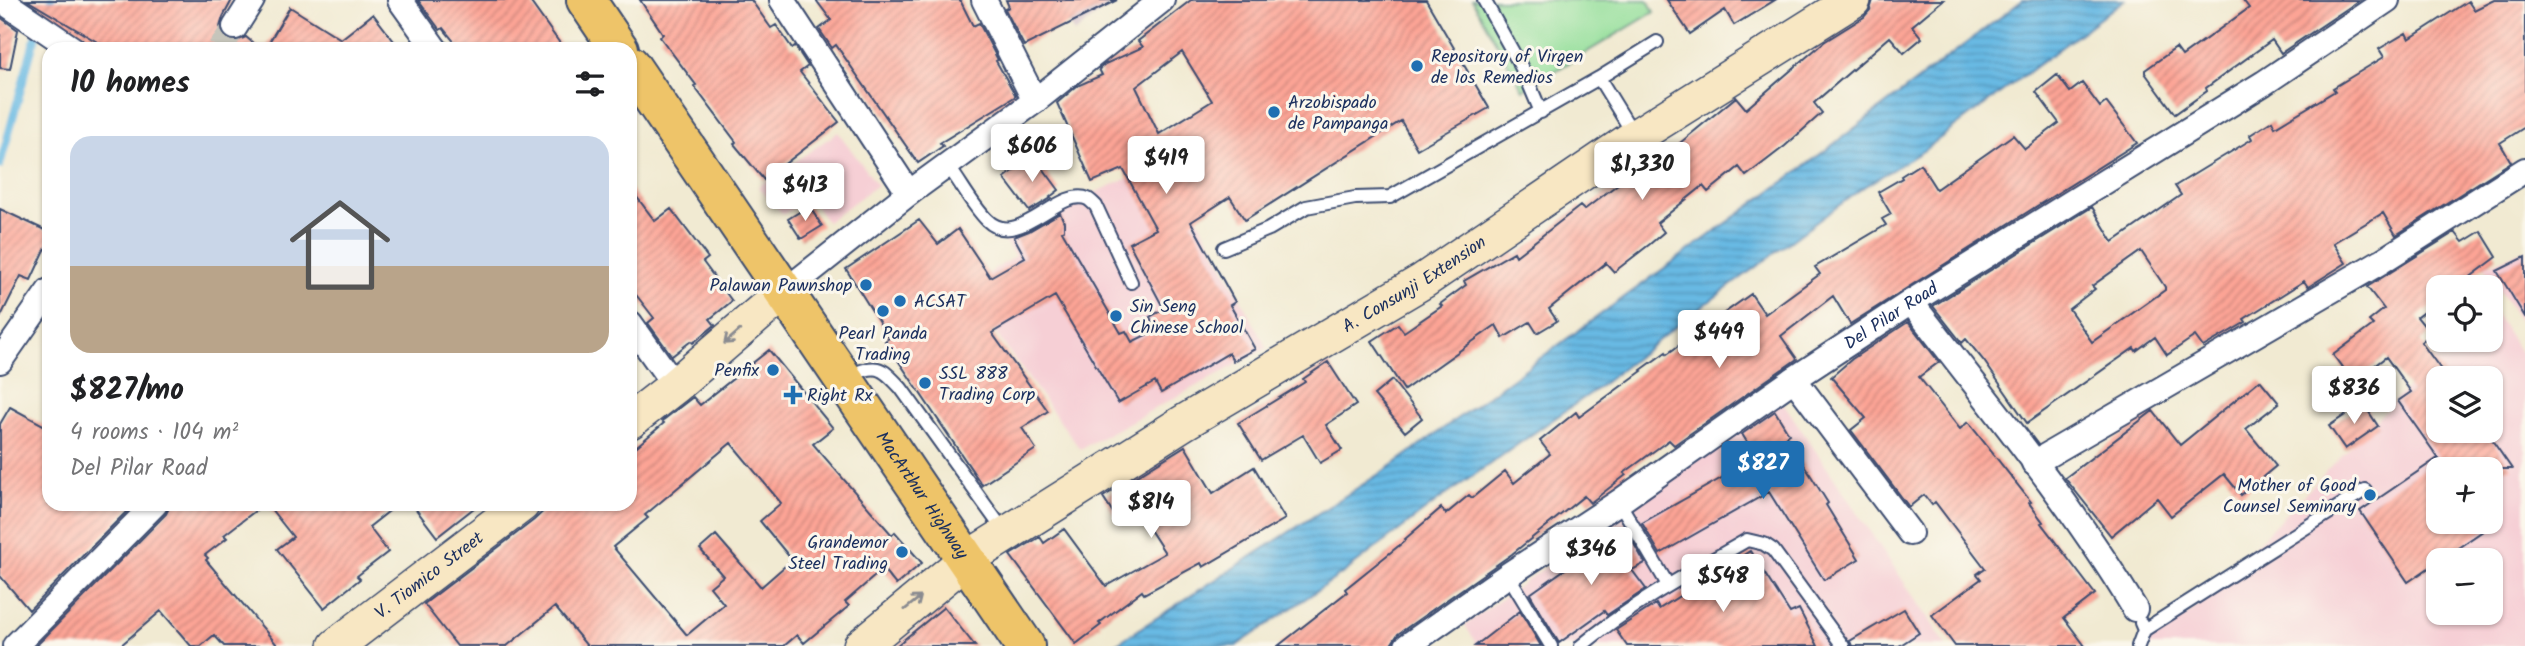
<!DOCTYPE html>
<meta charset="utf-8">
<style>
body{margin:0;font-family:Kalam,sans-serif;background:#f2f2f2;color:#202124;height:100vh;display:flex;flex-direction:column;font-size:26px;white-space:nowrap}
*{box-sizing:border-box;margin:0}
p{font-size:23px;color:#757577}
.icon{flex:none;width:38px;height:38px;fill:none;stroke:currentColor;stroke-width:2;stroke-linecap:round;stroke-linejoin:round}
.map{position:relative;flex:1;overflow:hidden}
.details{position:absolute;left:42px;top:42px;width:595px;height:469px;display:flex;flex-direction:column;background:#fff;border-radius:21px;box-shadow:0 2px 5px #0004}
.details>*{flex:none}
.fabs{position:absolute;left:2426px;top:275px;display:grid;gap:14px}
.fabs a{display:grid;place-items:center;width:77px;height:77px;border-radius:14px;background:#fff;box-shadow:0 2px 5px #0004;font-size:35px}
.price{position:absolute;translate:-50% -60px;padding:0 16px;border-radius:7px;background:#fff;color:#222;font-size:23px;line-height:46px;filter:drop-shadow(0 2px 4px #0008)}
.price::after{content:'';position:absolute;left:50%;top:42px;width:21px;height:16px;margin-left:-10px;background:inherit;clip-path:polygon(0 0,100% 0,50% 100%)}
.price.selected{background:#1f6fb2;color:#fff}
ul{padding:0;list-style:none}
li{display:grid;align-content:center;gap:14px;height:371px;padding:0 28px}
li span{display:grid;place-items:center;height:217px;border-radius:21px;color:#555}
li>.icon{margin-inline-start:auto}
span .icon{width:126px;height:126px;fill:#fffc;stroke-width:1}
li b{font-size:30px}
h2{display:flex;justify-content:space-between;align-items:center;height:84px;padding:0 28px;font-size:30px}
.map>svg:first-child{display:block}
.built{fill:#f6cfd5;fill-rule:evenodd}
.industrial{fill:#d1bdc8}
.park{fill:#95df9b;stroke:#58877c;stroke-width:2}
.water{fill:url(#water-rules);stroke:#4274a0;stroke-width:2}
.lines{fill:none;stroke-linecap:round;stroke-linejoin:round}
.stream{stroke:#68b9e3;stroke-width:8}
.building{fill:url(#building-hatch);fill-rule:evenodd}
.minor-tunnel{stroke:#c6c5bb;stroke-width:24;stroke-dasharray:24 12;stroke-linecap:butt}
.service-casing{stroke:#3b4b6f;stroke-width:16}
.minor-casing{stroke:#3b4b6f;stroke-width:28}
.secondary-casing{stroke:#3b4b6f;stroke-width:38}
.trunk-casing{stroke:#3b4b6f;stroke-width:42}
.service{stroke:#fff;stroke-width:12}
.minor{stroke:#fff;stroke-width:24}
.secondary{stroke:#f8e7c3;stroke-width:35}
.trunk{stroke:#eec469;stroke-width:38}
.oneway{stroke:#8a8b90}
.poi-dot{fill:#1f6fb2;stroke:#fbf7ec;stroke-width:2.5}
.labels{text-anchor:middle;stroke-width:6;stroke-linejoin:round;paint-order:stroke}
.poi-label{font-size:18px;fill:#1b2f5e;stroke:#fbf7ec;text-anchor:start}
.street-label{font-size:18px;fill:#1b2f5e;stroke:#fbf7ec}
</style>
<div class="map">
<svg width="2525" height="646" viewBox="0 0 2525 646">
<defs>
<pattern id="water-rules" width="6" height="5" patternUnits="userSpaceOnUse" patternTransform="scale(1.75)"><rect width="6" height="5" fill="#68b9e3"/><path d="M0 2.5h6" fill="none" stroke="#5597bb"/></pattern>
<pattern id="building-hatch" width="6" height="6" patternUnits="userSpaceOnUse" patternTransform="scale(1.75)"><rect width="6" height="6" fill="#fda495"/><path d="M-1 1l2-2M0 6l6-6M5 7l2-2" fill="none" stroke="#cc867d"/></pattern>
</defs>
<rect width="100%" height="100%" fill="#fbf7ec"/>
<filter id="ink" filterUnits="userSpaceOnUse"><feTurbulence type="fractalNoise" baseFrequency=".0143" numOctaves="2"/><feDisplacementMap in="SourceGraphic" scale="14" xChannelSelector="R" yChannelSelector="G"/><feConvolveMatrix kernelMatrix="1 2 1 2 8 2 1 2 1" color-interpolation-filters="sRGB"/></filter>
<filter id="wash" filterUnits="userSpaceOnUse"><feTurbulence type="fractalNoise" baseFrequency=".00686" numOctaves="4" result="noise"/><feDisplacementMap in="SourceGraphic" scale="28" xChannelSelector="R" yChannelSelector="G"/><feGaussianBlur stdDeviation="1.57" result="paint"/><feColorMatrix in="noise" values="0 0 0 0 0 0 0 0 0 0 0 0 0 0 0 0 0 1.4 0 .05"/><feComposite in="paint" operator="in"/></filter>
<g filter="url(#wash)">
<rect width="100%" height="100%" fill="#f1ead2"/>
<path class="built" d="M838,132L877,185L827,222L810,199L783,214L758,187Z
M1167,161L1267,348L1080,449L964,290L1015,256L999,235Z
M2525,250V330L2484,266Z
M2490,305L2525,360V646H2143L2193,610L2453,340H2490ZM2438,378H2490V430H2438ZM2438,469H2490V522H2438ZM2438,560H2490V612H2438Z
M1780,398L1947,646H1478L1465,625Z"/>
<path class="industrial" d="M1058,0H1117L1074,33Z"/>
<path class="park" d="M1472,0H1648L1654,12L1523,90Z"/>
<path class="water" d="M2023,0H2124L1923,151L1865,186L1683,321L1595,390L1440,499L1346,571L1236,646H1113L1393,465L1797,172Z"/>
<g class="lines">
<path class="stream" d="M0,165L33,45L51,0"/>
</g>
<g id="blocks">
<path class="building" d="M27,0H232L223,17L220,27L222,34L234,42L246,37L260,49H109Z
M418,0H529L564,49H460L443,28L440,30Z
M640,0H751L771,28L776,25L792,48L795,46L808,66L800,72L839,122L764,180L734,144L736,142L694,86L696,85L660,37L663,34Z
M816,0H960L973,26L979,23L998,60L996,61L1016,96L940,143L943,146L918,163L836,45L832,48L819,29L831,20Z
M1006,0H1117L1024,46L1005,9L1009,7Z
M1191,0H1426L1489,108L1417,149L1401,121L1245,220L1230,197L1191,222L1235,302L1230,305L1255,349L1233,361L1229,353L1161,393L1155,382L1118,403L1055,296L992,333L1048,411L1022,428L1036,449L982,485L885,341L889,338L846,269L919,220L938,244L958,229L990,277L1025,257L1014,237L1029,231L1060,213L1064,222V230L1062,231L1121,333L1126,331L1132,342L1156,330L1150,317L1164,309L1129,243L1156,229L1123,169L1092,182L1057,103L1077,86L1102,75L1099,69L1105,64L1143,47L1138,41ZM1182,52L1212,101L1159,134L1136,87Z
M1667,0H1775L1734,25L1725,10L1690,34Z
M1873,0H1943L1912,26L1922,38L1904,53L1890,37L1814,103L1822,113L1785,146L1746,176L1739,167L1708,192L1703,186L1657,223L1664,232L1650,244L1614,272L1606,263L1549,309L1557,321L1537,333L1530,322L1503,338L1496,325L1404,390L1372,341L1398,324L1404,332L1442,306L1440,304L1466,285L1464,281L1514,252L1516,256L1580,206L1584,210L1665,148L1669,152L1736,97L1746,109L1824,42L1864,17L1870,10Z
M2243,0H2360L2281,53L2272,40L2206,88L2207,91L2175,114L2145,73V70L2176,48L2182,56L2249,8Z
M2494,0H2525V127L2500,143L2511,162L2396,235L2383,213L2333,243L2346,263L2308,287L2304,281L2244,319L2246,322L2203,347L2195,336L2167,355L2155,337L2136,351L2134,348L2027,423L1984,361L1966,339L1962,343L1933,306L2092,207L2113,242L2181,195L2175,186L2252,139L2250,135L2272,121L2275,127L2335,91L2333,88L2384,57L2379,49L2406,33L2409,39L2468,1L2474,10ZM2141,251L2165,287V290L2092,342L2069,309L2095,289L2092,286Z
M290,7L341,39L373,14L400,49H265Z
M0,17L18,30L10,69L0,68Z
M2057,75L2070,92L2082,83L2100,107L2106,102L2137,143L1850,324L1833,296L1781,336L1797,359L1674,445L1669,440L1624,473L1626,475L1590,503L1584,496L1512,554L1398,634L1390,646H1278L1347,592L1345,589L1406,540L1405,539L1441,508L1446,514L1469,495L1472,498L1505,471L1514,483L1550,454L1540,441L1576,412L1579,417L1642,371L1641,370L1666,352L1667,354L1751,294L1765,314L1820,274L1815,267L1886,225L1882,219L1891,214L1878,192L1902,178L1901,176L1920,164L1936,189L2013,135L2025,149L2059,123L2036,92Z
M1034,156L1059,190L1050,197L1051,198L1029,211L1004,178Z
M630,188L655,221L671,209L708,258L703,262L732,301L710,319L715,325L693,343L691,341L672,356L648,323L654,318L630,287Z
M809,206L822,226L801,239L788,219Z
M0,209L49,232V241L31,280L21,276L0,318Z
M2481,231L2497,257L2457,287H2438V301L2417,317L2431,334L2421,342L2447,378H2438V430H2485L2512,469H2446L2398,401L2411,392L2386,357L2353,382L2333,355L2373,325L2369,321L2384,309L2367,287L2455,232L2463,242Z
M2525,257V317L2497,271Z
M1908,322L1939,362L1919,377L1960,429L1968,422L2031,502L2029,503L2043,522L2041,523L2095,594L2064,618L2085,646H1955L1932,615L1981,579L1977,574L1985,568L1935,502L1932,505L1924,495L1909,507L1851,430L1866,418L1831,377L1852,359Z
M769,350L833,428L813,444L892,535L895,532L922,563L896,585L883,569L845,602L849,606L804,643L797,635L784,646H587L555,607L507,646H457L424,604L534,520L551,504H630V452L664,423L662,421L693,397L700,405ZM731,443L781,503L760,521L792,560L761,587L716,535L700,549L723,576L710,587L724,604L687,635L613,547L648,518L645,515Z
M1328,362L1356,405L1326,425L1342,450L1320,463L1303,435L1261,460L1238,423L1305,382L1303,379Z
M1392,380L1422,418L1405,432L1374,395Z
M2260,380L2279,403L2246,429L2276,466L2241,495L2224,474L2171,516L2157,498L2111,536L2065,478L2153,411L2180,445Z
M2363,403L2378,426L2345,449L2329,426Z
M10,407L49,428V504L133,505L29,610L0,576V424Z
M1775,411L1789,434L1786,436L1828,503L1826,505L1859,559L1824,580L1769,492L1660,554L1642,523L1757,458L1742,434Z
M1185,446L1213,493L1254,467L1285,519L1203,567L1201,563L1144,594L1142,591L1099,623L1101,625L1076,644L1010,555L1040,537L1044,543L1064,529L1106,586L1165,553L1132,502L1114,514L1103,497Z
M2438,458V522H2496L2408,582L2360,511Z
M171,504H264L224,535L227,538L205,555L208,558L206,560L278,646H224L214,635L201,646H191L161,611L120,646H36L166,514Z
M267,504H398L369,527L388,552L357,576L360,579L324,608L277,549L293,537Z
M412,504H479L437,537Z
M1627,532L1645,563L1632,570L1646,589L1607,615L1604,611L1559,643L1530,594L1609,538L1611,541Z
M1750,551L1790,613L1799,609L1818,646H1627L1616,630L1656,604L1659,609Z
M944,607L975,646H896Z
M1904,609L1919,633L1899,646H1852L1850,641Z
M1520,611L1541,646H1475Z"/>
</g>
</g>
<g filter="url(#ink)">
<use href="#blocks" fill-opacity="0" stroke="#3b4b6f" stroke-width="2"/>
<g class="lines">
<path class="minor-tunnel" d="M219,49L235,27"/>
<defs>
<path id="service" d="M1484,0L1524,72L1541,112
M1599,78L1634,135
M948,166C961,183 972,205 987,220C1018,251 1059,186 1088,199C1091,201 1094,204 1096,206L1131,282
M1224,248L1269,229L1306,207L1355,198L1390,197L1599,78L1657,42
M847,376C877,365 879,364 901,388L1006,534
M1619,502L1668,585
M1508,575L1551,646
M2144,630L2365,490
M1581,646C1631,604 1690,573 1747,540L1764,544L1773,550L1843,646
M2138,646L2144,630L2141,623"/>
<g id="minor">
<path d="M1,0L73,49"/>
<path d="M400,0L435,49"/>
<path d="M782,0L909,193"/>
<path d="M984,0L1035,101"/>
<path d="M235,27L252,0"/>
<path d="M784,292L909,193L1035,101L1162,0"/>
<path d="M1911,302C1988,402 2070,501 2135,609"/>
<path d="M630,323L675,386"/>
<path d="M0,361L49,291"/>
<path d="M1794,379L1910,533"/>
<path d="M2034,463L2382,261L2525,170"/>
<path d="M15,646L155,504"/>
<path id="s1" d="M1407,646L1508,575L1619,502L1794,379L1911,302L2264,83L2387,0"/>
</g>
<g id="secondary">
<path d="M630,421L675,386L784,292"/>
<path id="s2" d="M336,646L522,504"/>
<path id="s3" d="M861,646L967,559L1183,423L1423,281L1635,137L1853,0"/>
</g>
<g id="trunk">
<path d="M586,0L619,49"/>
<path id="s4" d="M630,65L1025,646"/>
</g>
</defs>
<use href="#service" class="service-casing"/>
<use href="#minor" class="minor-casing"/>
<use href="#secondary" class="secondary-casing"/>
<use href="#trunk" class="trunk-casing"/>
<use href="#service" class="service"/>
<use href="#minor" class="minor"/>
<use href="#secondary" class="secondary"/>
<use href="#trunk" class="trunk"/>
</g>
<defs><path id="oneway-shaft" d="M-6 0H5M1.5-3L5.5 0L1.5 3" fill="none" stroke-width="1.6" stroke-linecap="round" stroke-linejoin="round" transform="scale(1.75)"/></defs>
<g class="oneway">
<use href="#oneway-shaft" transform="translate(732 337) rotate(139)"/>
<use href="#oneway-shaft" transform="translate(913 603) rotate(-39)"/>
</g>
</g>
<g class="poi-dot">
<circle cx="1417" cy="66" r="7"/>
<circle cx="1274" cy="112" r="7"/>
<circle cx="866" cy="285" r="7"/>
<circle cx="900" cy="301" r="7"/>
<circle cx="883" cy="311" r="7"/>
<circle cx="1116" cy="316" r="7"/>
<circle cx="773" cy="370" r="7"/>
<circle cx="925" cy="383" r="7"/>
<path d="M789.5 384.5h7v7h7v7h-7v7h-7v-7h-7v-7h7z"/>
<circle cx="2370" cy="495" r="7"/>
<circle cx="902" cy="552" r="7"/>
</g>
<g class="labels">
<g class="poi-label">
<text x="1431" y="62">Repository of Virgen<tspan x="1431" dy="21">de los Remedios</tspan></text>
<text x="1288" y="108">Arzobispado<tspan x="1288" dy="21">de Pampanga</tspan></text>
<text x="852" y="291" text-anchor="end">Palawan Pawnshop</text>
<text x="914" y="307">ACSAT</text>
<text x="1130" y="312">Sin Seng<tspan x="1130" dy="21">Chinese School</tspan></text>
<text x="883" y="339" text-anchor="middle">Pearl Panda<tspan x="883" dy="21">Trading</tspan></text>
<text x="759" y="376" text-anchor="end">Penfix</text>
<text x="939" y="379">SSL 888<tspan x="939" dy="21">Trading Corp</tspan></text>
<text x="807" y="401">Right Rx</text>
<text x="2356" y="491" text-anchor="end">Mother of Good<tspan x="2356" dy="21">Counsel Seminary</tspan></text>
<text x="888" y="548" text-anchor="end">Grandemor<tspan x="888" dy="21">Steel Trading</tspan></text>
</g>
<g class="street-label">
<text dy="6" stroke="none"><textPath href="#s3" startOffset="662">A. Consunji Extension</textPath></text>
<text dy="6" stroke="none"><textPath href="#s1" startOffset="586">Del Pilar Road</textPath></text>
<text dy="6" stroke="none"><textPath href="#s4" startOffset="520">MacArthur Highway</textPath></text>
<text dy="6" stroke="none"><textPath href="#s2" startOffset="117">V. Tiomico Street</textPath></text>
</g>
</g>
</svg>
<div class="fabs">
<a><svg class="icon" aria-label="locate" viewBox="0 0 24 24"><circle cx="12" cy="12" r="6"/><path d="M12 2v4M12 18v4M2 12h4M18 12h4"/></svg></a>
<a><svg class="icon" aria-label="layers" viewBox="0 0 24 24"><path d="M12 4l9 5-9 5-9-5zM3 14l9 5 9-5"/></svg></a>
<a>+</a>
<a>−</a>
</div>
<b class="price" style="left:1032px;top:184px">$606</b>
<b class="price" style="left:1166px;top:196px">$419</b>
<b class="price" style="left:1642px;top:202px">$1,330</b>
<b class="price" style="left:805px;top:223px">$413</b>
<b class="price" style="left:1719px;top:370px">$449</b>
<b class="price" style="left:2354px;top:426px">$836</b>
<b class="price selected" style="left:1763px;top:501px">$827</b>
<b class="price" style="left:1151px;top:540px">$814</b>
<b class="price" style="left:1591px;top:587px">$346</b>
<b class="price" style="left:1723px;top:614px">$548</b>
<section class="details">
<h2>10 homes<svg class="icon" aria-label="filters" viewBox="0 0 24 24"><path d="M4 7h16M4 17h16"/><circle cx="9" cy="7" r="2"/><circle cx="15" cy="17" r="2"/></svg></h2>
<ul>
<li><span style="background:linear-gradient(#c9d6e8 60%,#b9a48a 0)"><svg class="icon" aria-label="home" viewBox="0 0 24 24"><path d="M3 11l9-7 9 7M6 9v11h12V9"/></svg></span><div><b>$827/mo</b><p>4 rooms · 104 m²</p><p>Del Pilar Road</p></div></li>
</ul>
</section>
</div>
